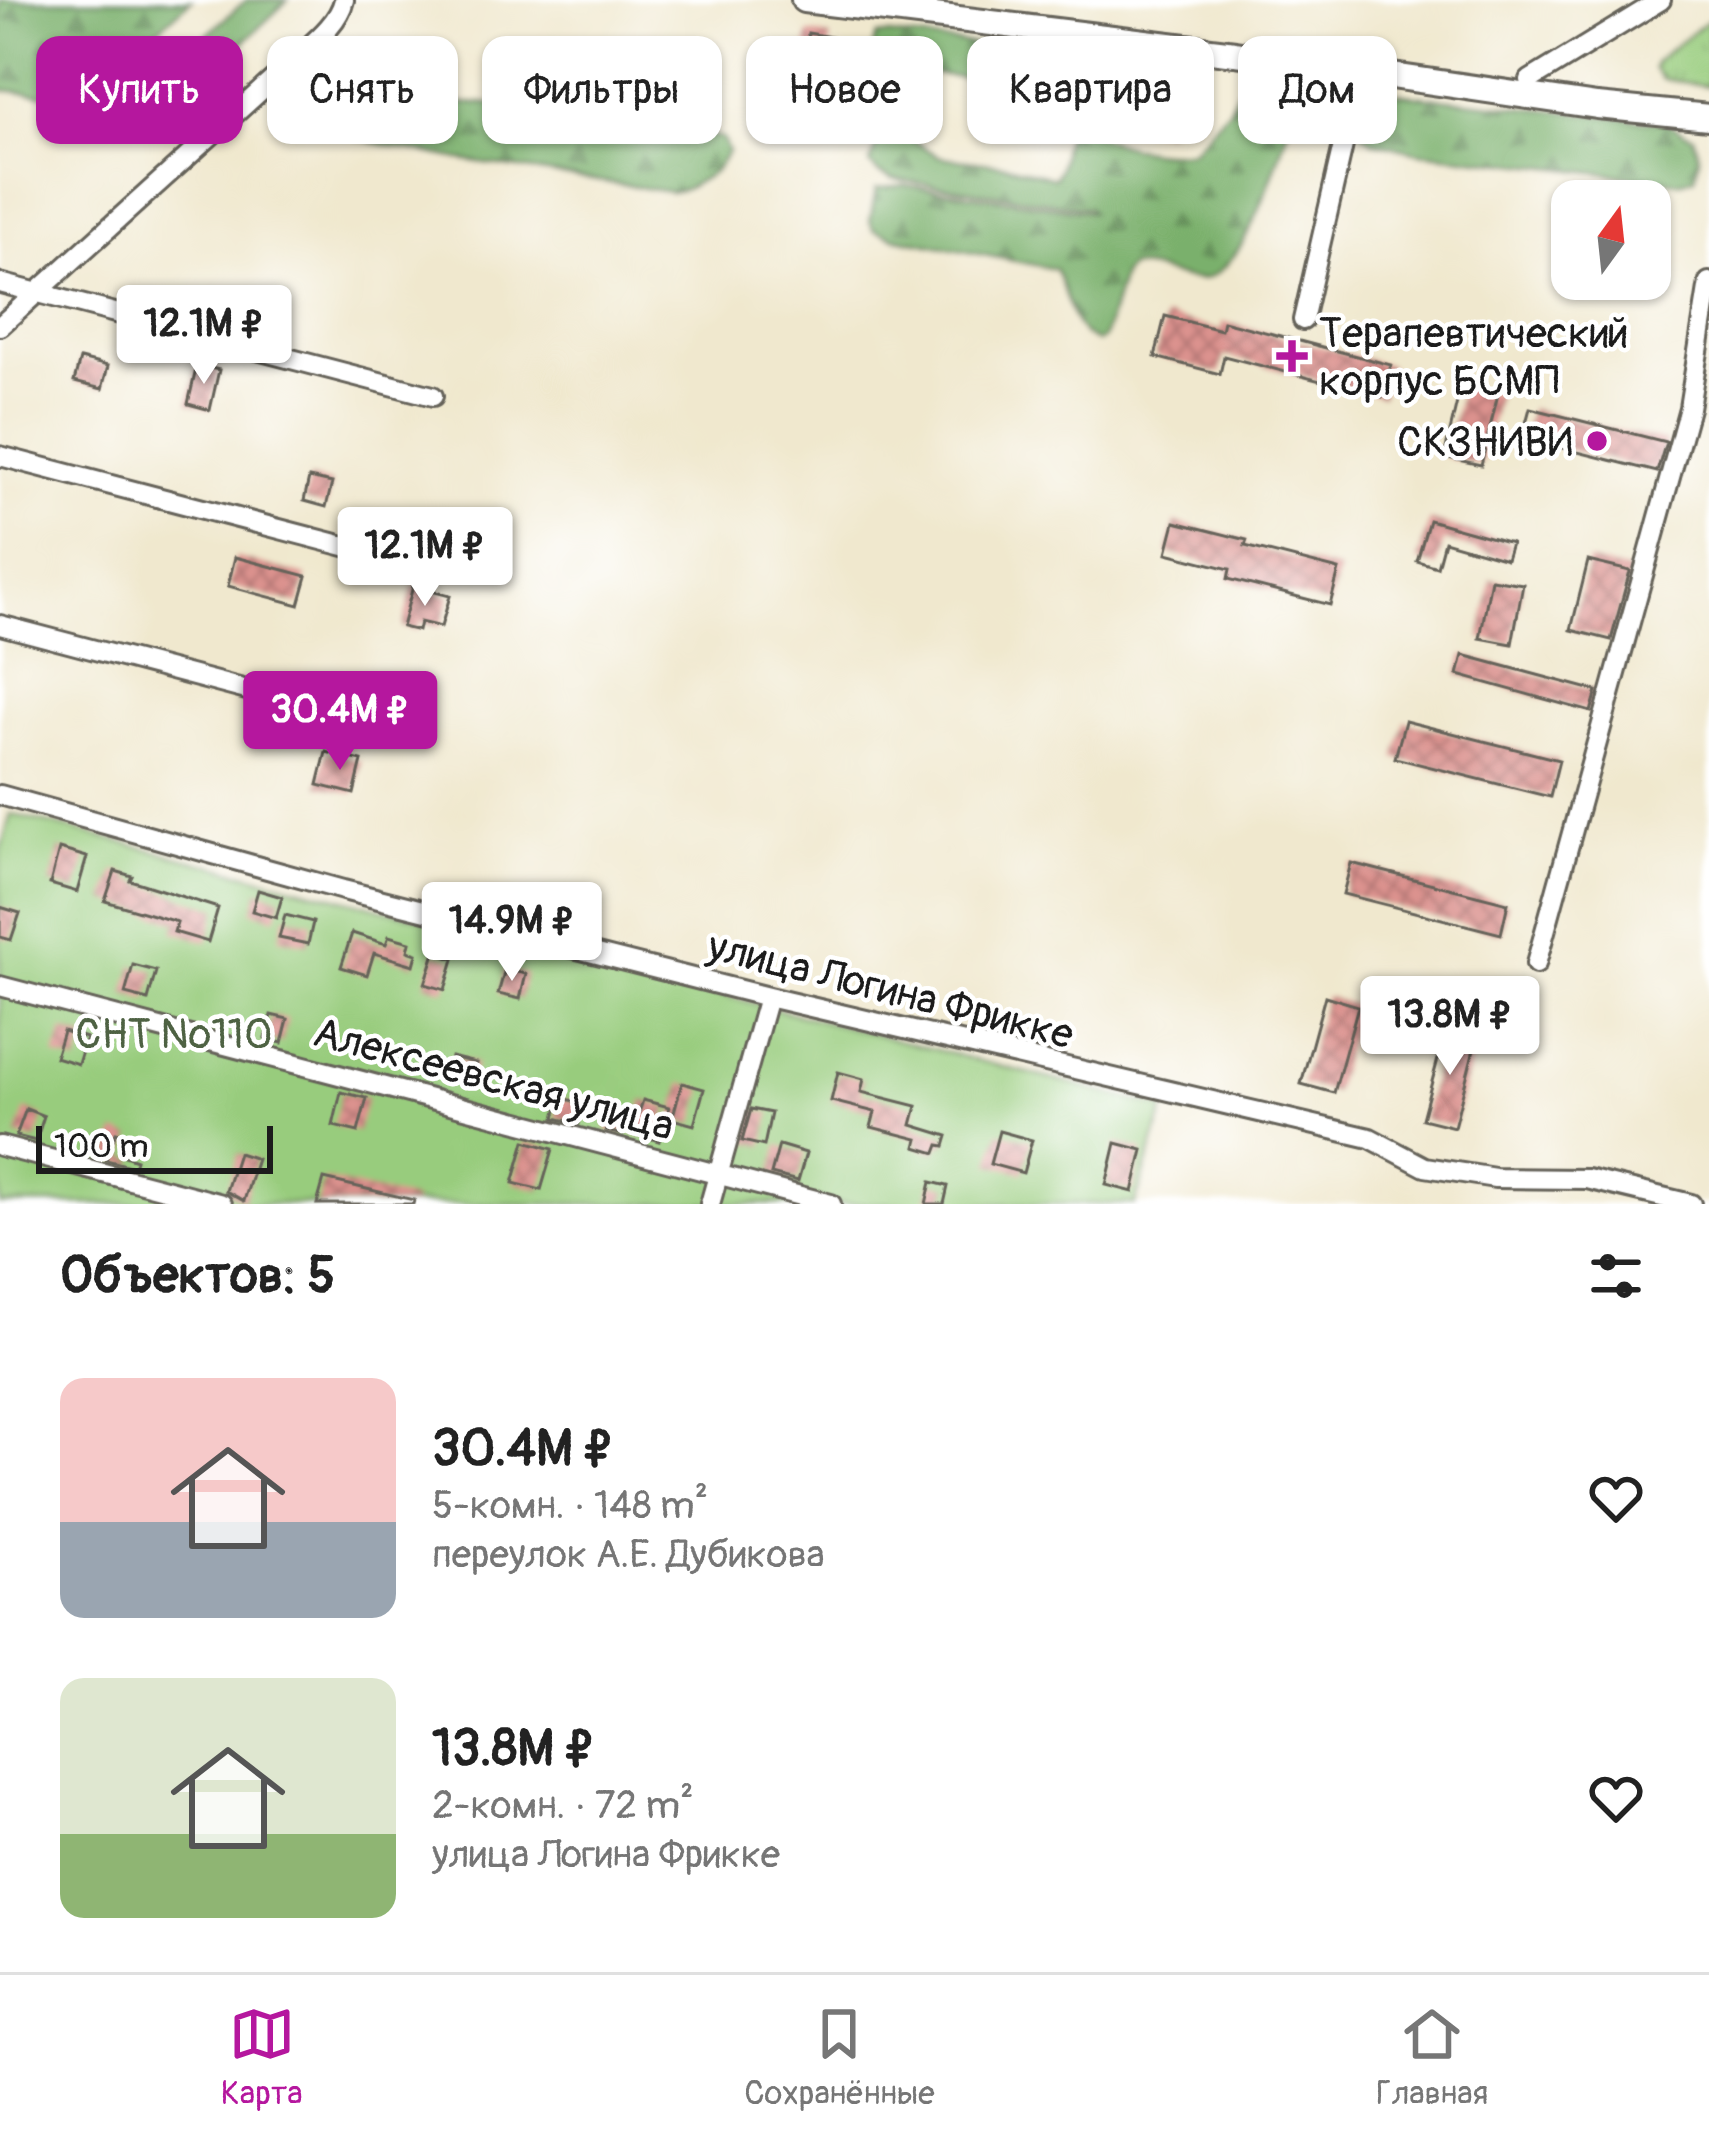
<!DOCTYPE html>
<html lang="ru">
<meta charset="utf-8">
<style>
body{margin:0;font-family:Pangolin,sans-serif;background:#f6f6f6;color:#222;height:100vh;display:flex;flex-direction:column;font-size:45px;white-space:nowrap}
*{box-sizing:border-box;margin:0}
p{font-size:39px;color:#767676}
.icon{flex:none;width:66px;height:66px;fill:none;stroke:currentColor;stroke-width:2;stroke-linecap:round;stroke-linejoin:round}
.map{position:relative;height:1204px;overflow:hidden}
.details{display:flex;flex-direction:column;background:#fff;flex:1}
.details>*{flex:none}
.top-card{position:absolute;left:36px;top:36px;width:1638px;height:108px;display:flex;gap:24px}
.needle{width:78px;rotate:15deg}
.controls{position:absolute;left:1551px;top:180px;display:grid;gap:24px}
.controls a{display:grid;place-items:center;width:120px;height:120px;border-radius:24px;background:#fff;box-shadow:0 3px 9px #0004;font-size:60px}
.scale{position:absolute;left:36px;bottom:30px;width:237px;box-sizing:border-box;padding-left:12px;border:6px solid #1c1c1c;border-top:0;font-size:33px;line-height:42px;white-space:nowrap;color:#1c1c1c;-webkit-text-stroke:9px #fff;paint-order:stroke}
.price{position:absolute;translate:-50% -102px;padding:0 27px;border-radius:12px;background:#fff;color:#222;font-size:39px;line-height:78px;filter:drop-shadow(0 3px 6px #0008)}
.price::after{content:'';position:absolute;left:50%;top:72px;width:36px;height:27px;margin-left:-18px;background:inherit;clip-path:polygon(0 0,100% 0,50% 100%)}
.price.selected{background:#b5179e;color:#fff}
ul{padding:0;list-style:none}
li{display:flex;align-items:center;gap:36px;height:300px;padding:0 60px}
li span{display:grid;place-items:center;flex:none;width:336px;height:240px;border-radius:24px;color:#555}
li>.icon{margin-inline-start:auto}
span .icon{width:144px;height:144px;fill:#fffc;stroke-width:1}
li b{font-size:51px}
h2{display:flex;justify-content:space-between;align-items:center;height:144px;padding:0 60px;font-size:51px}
.pill{padding:0 42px;border-radius:24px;background:#fff;box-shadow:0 3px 9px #0004;font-size:42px;line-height:108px}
.pill.selected{background:#b5179e;color:#fff}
.menu{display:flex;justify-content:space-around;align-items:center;height:168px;border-top:3px solid #e0e0e0;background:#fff;font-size:33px;color:#767676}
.menu a{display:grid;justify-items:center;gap:6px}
.menu .selected{color:#b5179e}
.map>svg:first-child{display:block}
.grass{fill:url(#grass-tufts);stroke:#5a744c;stroke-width:3}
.forest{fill:url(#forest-firs);stroke:#4b6644;stroke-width:3}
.garden{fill:#98cc7d;stroke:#5a744c;stroke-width:3}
.building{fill:url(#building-cross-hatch)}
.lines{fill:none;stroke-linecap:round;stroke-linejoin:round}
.minor-casing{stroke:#66635a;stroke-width:24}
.major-casing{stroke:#66635a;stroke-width:30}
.minor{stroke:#fff;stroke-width:18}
.major{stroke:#fff;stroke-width:24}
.poi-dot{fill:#b5179e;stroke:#fff;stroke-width:4.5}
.labels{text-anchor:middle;stroke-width:9;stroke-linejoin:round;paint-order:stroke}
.poi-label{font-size:42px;fill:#1c1c1c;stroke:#fff;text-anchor:start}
.street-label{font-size:42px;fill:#1c1c1c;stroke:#fff}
.park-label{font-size:42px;fill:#4e6243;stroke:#fff}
</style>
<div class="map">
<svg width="1709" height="1204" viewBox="0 0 1709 1204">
<defs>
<pattern id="grass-tufts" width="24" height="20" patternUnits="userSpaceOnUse" patternTransform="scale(3)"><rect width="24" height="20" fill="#98cc7d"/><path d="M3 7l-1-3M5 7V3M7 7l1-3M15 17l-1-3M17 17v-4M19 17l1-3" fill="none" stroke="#82af6b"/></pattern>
<pattern id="forest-firs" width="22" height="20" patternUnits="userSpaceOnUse" patternTransform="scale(3)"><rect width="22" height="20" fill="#7ab06c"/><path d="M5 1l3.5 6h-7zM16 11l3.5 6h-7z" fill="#638e58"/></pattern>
<pattern id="building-cross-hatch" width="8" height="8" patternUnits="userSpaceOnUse" patternTransform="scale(3)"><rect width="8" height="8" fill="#db928e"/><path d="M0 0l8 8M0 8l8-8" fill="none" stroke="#b17673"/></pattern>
</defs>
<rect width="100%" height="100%" fill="#fff"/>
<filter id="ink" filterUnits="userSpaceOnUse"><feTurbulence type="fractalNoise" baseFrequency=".00833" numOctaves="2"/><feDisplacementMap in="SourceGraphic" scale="24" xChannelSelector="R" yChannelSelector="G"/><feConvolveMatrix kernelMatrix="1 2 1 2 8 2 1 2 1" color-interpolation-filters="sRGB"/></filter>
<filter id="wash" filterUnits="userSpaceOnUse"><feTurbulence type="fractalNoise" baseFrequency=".004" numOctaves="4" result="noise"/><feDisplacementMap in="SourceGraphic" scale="48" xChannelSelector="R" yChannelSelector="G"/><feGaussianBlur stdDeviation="2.7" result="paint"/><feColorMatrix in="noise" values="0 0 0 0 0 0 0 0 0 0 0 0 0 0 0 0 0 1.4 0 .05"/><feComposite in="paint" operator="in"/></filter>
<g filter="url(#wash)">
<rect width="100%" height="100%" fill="#f0e8ce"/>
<path class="grass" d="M1709,19V86L1662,79L1653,68L1657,60Z"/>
<path class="forest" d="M0,0H191L98,83L72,97L0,90Z
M246,0H288L206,78L189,82L183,76C186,46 225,20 246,0Z
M890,35L1046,53L1063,63V73L1054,85L1043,86L888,69L876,65L870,53L877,36Z
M308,79L415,105L482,103L680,128L722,138L728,152L714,172L685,189L670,192L460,160L283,124C272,104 290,86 308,79Z
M1238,90L1290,99L1293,112C1281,149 1248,273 1202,279C1179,282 1153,265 1129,267L1122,276L1104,338L1097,342C1067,330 1069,295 1055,269L893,237L873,229L870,221L876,189L904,185L1091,212L1089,208L893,179L877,172L870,164L878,142L894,137L909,139L941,157L1007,165L1054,178C1064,165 1059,146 1068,131L1078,127C1113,143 1154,158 1192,150L1229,108Z
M1386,92L1666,123L1693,136L1699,157L1695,177L1680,182L1419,152L1373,141L1356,129L1363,104Z"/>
<path class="garden" d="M11,814L1165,1108L1135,1204H0V851Z"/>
<g id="blocks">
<path class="building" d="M808,33L831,37L828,55L805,51Z
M1140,97L1170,100L1167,132L1137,129Z
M770,101L841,109L838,133L767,125Z
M1165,316L1221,330L1223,321L1391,365L1382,397L1224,356L1220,374L1155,357Z
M80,359L108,366L102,389L74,382Z
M197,365L219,370L210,410L188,404Z
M1461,385L1498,394L1481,465L1444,457Z
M1530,408L1666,442L1657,472L1522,438Z
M309,478L332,483L326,507L304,501Z
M1429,520L1511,543L1506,559L1444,541L1437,567L1417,561Z
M1175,522L1247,540L1245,546L1339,570L1330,605L1228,579L1230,569L1167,553Z
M235,557L307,576L299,605L228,586Z
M1588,561L1630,571L1611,640L1571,630Z
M1491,579L1523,584L1512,644L1480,638Z
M413,586L450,596L441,627L420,622L418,631L402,627Z
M1463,655L1597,691L1591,712L1458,675Z
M1405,721L1559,760L1550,797L1395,758Z
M326,752L362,761L354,794L318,785Z
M59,849L87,857L77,892L50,884Z
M1351,863L1508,903L1501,934L1343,894Z
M115,871L132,876L130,880L218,908L208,942L174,932L177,922L105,901Z
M258,890L282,897L276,918L252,911Z
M0,907L20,913L11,940L0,937Z
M285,915L313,922L308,944L279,938Z
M352,933L386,944L389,936L410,942L408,951L417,954L414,965L374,953L367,975L341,967Z
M435,953L454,959L445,990L425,984Z
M133,965L156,971L148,1000L125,994Z
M505,969L526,974L520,999L498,994Z
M1325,996L1358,1006L1334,1093L1301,1084Z
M271,1015L288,1019L282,1043L265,1039Z
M1446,1029L1477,1037L1454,1127L1422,1119Z
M63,1031L86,1038L78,1064L55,1057Z
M451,1057L476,1063L471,1084L446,1079Z
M838,1072L864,1079L861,1092L917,1106L912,1125L948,1136L945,1146L939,1145L936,1153L916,1147L918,1139L871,1127L875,1112L831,1101Z
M682,1083L704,1089L694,1125L672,1119Z
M341,1092L367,1098L358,1132L333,1126Z
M560,1098L584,1103L579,1124L555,1118Z
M643,1100L669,1107L659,1141L624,1130L623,1135L606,1131L611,1110L638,1116Z
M26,1109L44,1116L36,1141L16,1136Z
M751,1109L771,1113L764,1146L742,1141Z
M999,1131L1032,1140L1023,1173L990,1164Z
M116,1132L132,1137L125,1156L136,1160L134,1167L106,1160Z
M525,1141L553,1149L541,1190L513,1183Z
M1116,1143L1143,1150L1133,1192L1106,1185Z
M779,1145L806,1153L798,1181L771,1174Z
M238,1153L257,1159L244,1201L226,1191Z
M324,1179L414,1200L413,1204H317Z
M931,1182L948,1186L944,1204H926Z"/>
</g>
</g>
<g filter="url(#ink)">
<use href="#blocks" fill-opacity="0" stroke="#66635a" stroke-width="3"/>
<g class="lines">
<defs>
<path id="minor" d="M1530,80L1661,0
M0,283L433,396
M1303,320L1360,71
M0,326L289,65C308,46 338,26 344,0
M0,456L425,567
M0,625L372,723
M0,795L343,890L768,997L1370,1138L1425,1167L1495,1178L1587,1179L1691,1204
M1536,964L1689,408L1709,282
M0,986L831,1204
M0,1146L222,1204
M710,1204L768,997"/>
<path id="major" d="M804,0L1235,53L1597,106L1709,117"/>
</defs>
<use href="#minor" class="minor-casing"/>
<use href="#major" class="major-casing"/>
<use href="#minor" class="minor"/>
<use href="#major" class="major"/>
</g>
</g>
<g class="poi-dot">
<path d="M1286 338h12v12h12v12h-12v12h-12v-12h-12v-12h12z"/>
<circle cx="1597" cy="441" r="12"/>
</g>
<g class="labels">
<g class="poi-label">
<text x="1319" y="347">Терапевтический<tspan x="1319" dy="48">корпус БСМП</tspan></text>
<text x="1573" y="456" text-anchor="end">СКЗНИВИ</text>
</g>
<g class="street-label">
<text transform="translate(891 989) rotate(14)" y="15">улица Логина Фрикке</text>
<text transform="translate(494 1078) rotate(15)" y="15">Алексеевская улица</text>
</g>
<g class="park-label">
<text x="174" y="1048">СНТ №110</text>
</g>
</g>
</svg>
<div class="controls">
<a><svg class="needle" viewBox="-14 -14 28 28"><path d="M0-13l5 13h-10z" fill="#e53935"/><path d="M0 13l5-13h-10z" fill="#767676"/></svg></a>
</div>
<div class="scale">100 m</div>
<b class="price" style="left:204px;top:387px">12.1M ₽</b>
<b class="price" style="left:425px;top:609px">12.1M ₽</b>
<b class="price selected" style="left:340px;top:773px">30.4M ₽</b>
<b class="price" style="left:512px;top:984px">14.9M ₽</b>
<b class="price" style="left:1450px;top:1078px">13.8M ₽</b>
<div class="top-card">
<a class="pill selected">Купить</a>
<a class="pill">Снять</a>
<a class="pill">Фильтры</a>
<a class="pill">Новое</a>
<a class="pill">Квартира</a>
<a class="pill">Дом</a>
</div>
</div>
<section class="details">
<h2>Объектов: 5<svg class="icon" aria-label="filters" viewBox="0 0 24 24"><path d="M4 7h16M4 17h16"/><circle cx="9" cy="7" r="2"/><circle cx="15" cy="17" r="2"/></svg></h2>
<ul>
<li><span style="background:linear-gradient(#f6c9c9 60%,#9aa5b1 0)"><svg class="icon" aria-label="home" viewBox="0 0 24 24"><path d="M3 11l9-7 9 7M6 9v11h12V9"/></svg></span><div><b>30.4M ₽</b><p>5-комн. · 148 m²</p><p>переулок А.Е. Дубикова</p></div><svg class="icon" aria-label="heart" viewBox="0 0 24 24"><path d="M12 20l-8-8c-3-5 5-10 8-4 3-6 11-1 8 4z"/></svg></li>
<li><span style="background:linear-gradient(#dfe7d0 65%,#8fb573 0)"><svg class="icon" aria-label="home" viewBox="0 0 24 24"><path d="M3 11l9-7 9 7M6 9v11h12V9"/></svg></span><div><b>13.8M ₽</b><p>2-комн. · 72 m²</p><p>улица Логина Фрикке</p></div><svg class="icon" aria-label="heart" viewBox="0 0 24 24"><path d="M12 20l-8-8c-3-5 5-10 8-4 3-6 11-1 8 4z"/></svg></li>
</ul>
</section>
<nav class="menu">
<a class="selected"><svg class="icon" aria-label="map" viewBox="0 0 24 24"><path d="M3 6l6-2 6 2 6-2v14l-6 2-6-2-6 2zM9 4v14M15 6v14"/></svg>Карта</a>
<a><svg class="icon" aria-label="saved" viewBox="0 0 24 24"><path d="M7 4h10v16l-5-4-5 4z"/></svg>Сохранённые</a>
<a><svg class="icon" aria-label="home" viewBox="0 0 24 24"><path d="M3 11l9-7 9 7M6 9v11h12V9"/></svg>Главная</a>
</nav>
